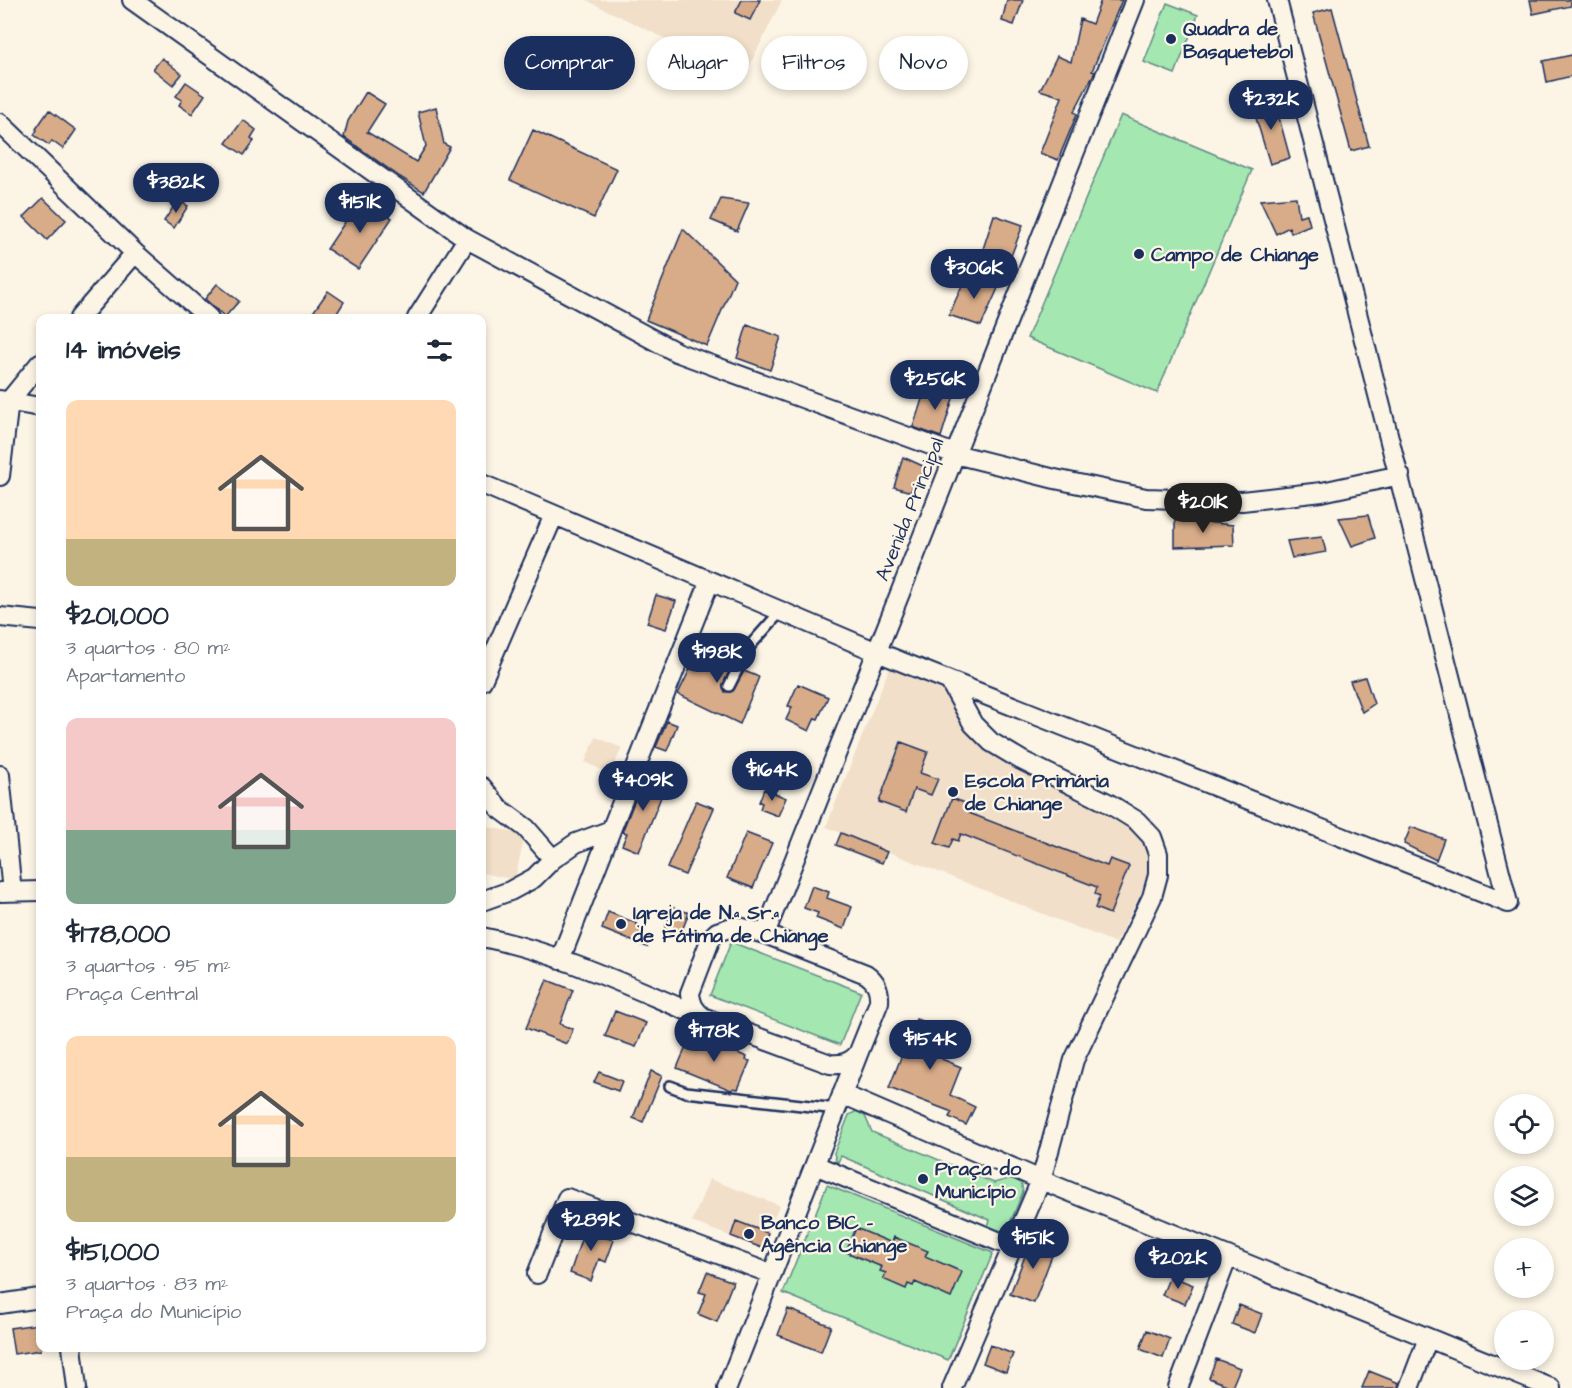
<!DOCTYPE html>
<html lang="pt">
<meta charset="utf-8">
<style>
body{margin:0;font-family:"Architects Daughter",sans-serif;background:#f6f6f7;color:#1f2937;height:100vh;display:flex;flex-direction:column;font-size:22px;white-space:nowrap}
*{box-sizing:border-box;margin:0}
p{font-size:20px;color:#747a83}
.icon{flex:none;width:33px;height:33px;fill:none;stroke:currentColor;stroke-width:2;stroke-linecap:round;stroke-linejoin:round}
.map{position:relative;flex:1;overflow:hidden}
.side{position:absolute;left:36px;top:314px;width:450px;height:1038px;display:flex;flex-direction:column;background:#fff;border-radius:12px;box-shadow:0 3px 9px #0003}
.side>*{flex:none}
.guide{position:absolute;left:504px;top:36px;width:570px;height:54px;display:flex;gap:12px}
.tools{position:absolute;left:1494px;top:1094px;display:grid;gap:12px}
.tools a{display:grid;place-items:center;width:60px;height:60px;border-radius:50%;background:#fff;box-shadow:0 3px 9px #0003;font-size:30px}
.price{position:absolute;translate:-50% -51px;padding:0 14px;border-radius:21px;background:#1b2f5e;color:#fff;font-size:20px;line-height:39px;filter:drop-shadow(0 2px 3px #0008)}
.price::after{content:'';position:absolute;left:50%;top:36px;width:18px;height:14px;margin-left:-9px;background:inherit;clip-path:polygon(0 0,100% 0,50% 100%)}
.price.selected{background:#222;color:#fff}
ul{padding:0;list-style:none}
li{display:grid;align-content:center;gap:12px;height:318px;padding:0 30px}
li span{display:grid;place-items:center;height:186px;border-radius:12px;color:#555}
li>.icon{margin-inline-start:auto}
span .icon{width:108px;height:108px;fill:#fffc;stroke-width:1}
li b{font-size:26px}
h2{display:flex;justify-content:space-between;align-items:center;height:72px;padding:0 30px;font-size:26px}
.pill{padding:0 21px;border-radius:27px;background:#fff;box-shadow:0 3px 9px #0003;font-size:21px;line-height:54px}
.pill.selected{background:#1b2f5e;color:#fff}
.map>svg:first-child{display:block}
.built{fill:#f1dfc9}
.green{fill:#a5e7b0;stroke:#608b87;stroke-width:1.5}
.building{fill:#d8ac89;stroke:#1b2f5e;stroke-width:1.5}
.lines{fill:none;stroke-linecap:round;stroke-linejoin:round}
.lane-casing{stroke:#1b2f5e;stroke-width:14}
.street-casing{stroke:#1b2f5e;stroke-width:22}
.lane{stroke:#fcf5e5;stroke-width:9}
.street{stroke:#fcf5e5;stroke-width:18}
.poi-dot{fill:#1b2f5e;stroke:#fcf5e5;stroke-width:2}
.labels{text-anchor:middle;stroke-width:4.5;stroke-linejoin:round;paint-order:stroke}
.poi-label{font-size:20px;font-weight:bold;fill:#1b2f5e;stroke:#fcf5e5;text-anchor:start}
.street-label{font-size:20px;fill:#1b2f5e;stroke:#fcf5e5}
</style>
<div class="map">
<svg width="1572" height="1388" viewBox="0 0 1572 1388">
<rect width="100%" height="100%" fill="#fcf5e5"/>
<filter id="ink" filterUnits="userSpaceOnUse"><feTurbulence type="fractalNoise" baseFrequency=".0167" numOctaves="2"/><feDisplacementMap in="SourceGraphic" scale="12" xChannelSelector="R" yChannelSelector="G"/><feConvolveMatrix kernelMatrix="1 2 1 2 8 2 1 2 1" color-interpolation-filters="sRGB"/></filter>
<g filter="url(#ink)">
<path class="built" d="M586,0H782L744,77Z
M890,666L943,685L987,750L1009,764L1123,820L1140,834L1148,849L1149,869L1141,893L1116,943L826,827Z
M596,737L622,748L610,774L585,762Z
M482,826L525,834L515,880L482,873Z
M709,1179L779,1205L762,1248L692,1222Z"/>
<path class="green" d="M1167,3L1198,15L1175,74L1144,62Z
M1121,115L1252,170L1157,393L1027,338Z
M731,942L861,992L840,1045L710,995Z
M857,1111L865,1116L872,1132L994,1183L1012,1178L1021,1181L1023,1192L1007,1230L999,1233L988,1226L990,1220L841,1156L838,1162L836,1161L834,1153L849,1115Z
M827,1185L993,1253L948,1360L783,1293Z"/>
<path class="building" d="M742,0H760L750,20L735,13Z
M1007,0H1023L1014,25L1002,21Z
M1101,0H1122L1092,71L1095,72L1091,79L1074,112L1077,114L1058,160L1040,153L1062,97L1040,90L1057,56L1071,62L1080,19L1092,24Z
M1530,0H1571V6L1533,14Z
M1332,8L1369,146L1351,151L1313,13Z
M1572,55V76L1547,82L1543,61Z
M162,58L182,74L173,85L153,69Z
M186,82L205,95L192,114L179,105L182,100L176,96Z
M366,92L385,104L367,132L416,162L426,146L418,112L436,107L444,144L450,147L424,192L400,177L344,137L348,121Z
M1274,99L1290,158L1270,164L1252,105Z
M49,110L76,130L63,149L52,141L49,145L34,135L37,130L36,129Z
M243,120L256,130L251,138L254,141L244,155L226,143Z
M533,130L617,169L594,218L510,180Z
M1296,197L1299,216L1307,214L1310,225L1291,233L1289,227L1276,234L1260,200Z
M43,198L66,220L47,240L24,217Z
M361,198L392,218L358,269L327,249Z
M721,199L749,203L737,231L711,220Z
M178,200L188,206L174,228L164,221Z
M994,215L1023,225L1009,261L982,252Z
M683,229L735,279L707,346L646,320Z
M968,272L999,286L981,326L949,315Z
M217,284L239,301L225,317L205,299Z
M328,291L344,302L334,318H309Z
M747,325L781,337L770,370L737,358Z
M941,385L956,389L941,437L913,427L924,393L936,398Z
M903,457L925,467L918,484L914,482L911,492L894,487Z
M1368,515L1375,538L1352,546L1339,518Z
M1175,519L1233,525L1234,545L1175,547Z
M1322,537L1326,552L1292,558L1287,541Z
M656,595L676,601L666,629L647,623Z
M699,643L733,657L729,665L732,666L723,684L725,692L733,691L744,671L759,677L740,724L678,694L691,667H689Z
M1365,677L1374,704L1362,712L1350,681Z
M798,684L828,697L818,719L815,718L809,731L786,720L792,707L788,706Z
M667,721L677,725L667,751L656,747Z
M901,742L928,752L920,773L938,779L931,795L914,789L906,812L879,802Z
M646,773L667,782L639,852L622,845L627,833L622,832Z
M764,789L786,798L778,816L760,809L762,803L759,802Z
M952,798L972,806L969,813L1107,866L1110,859L1129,866L1110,914L1095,908L1100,896L1095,894L1097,887L961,834L958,841L953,839L949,848L935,843Z
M696,801L714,808L685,875L667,868Z
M1411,827L1444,839L1436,860L1404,844Z
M746,833L772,843L753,888L727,878Z
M841,833L887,852L882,863L836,845Z
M812,886L829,892L827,898L852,907L844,929L816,918L818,913L804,908Z
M673,907L689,913L679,938L663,933Z
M608,912L636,923L647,947L602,929Z
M547,980L573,990L560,1024L573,1029L567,1044L526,1028Z
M615,1011L646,1023L636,1047L605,1036Z
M916,1019L953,1032L942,1059L961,1067L950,1095L975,1107L966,1125L949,1117L952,1112L889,1088Z
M696,1036L747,1057L746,1060L750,1061L738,1089L734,1088L731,1090L677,1068L690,1037L695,1039Z
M651,1071L662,1076L643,1122L633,1118Z
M599,1072L622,1081L618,1091L594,1082Z
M736,1221L768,1233L762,1248L731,1236Z
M586,1225L609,1234L607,1238L614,1240L606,1262L599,1259L591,1281L570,1273Z
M856,1228L892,1243L894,1237L928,1251L925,1256L962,1272L951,1298L915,1282L913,1286L908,1284L906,1289L883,1279L886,1273L880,1271L882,1267L846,1252Z
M1033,1236L1056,1245L1034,1303L1010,1294Z
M707,1272L733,1282L717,1322L698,1314L706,1294L699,1292Z
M1170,1276L1193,1285L1185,1304L1162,1295Z
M1239,1305L1262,1314L1255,1333L1232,1324Z
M788,1309L831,1326L821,1352L778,1335Z
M38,1324L41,1350L14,1354L10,1328Z
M1147,1330L1170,1339L1163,1358L1140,1349Z
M990,1345L1013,1354L1006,1372L983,1363Z
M1216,1359L1240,1368L1232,1387L1209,1378Z
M1369,1371L1399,1383L1398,1388H1362Z"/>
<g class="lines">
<defs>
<path id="lane" d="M729,686L748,648L781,611
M670,1086L686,1092L837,1109"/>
<path id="street" d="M132,0L467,239L676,352L955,454L1055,479L1146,498L1242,501L1322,492L1400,475
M0,123L135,253L209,318
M79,318L135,253
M417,318L467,239
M0,400L40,407
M0,476L9,401L40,363
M482,484L877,652L1508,903L1277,0
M0,617L40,621
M482,681L554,515
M950,682L973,724L991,742L1021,760L1108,803L1137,821L1152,837L1158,854V875L1152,897L1074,1060L1041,1180L952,1388
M0,775L12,892
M482,787L499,808L526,828L553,859
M611,830L710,581
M0,892L40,891
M482,901L510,891L534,878L553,859L576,843L611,830L560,960
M735,926L765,934L866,974C876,981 880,989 879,1002L858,1054C850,1063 842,1065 830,1064L703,1017C694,1010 691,1004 690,993L711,938L717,932Z
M765,934L1135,0
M482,937C558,952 630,987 702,1017
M842,1094L1041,1180L1551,1388
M815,1165L1012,1247
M537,1274L567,1198L772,1274L858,1054
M0,1304L40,1298
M72,1347L77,1388
M727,1388L772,1274
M1178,1388L1228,1256
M1409,1388L1428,1338"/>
</defs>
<use href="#lane" class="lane-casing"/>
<use href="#street" class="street-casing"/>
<use href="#lane" class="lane"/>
<use href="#street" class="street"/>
</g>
</g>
<g class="poi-dot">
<circle cx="1171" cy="39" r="6"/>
<circle cx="1139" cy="254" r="6"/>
<circle cx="953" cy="792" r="6"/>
<circle cx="621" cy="924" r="6"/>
<circle cx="923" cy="1179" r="6"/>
<circle cx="749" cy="1234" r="6"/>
</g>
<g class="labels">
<g class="poi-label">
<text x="1183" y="35">Quadra de<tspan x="1183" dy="23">Basquetebol</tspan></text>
<text x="1151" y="261">Campo de Chiange</text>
<text x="965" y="787">Escola Primária<tspan x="965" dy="23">de Chiange</tspan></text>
<text x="633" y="919">Igreja de N.ª Sr.ª<tspan x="633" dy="23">de Fátima de Chiange</tspan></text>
<text x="935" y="1175">Praça do<tspan x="935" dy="23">Município</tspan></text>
<text x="761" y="1229">Banco BIC -<tspan x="761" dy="23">Agência Chiange</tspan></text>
</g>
<g class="street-label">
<text transform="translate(909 509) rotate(-68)" y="7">Avenida Principal</text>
</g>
</g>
</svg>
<div class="tools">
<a><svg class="icon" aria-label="locate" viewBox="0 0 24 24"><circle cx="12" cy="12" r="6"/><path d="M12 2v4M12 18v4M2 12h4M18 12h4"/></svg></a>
<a><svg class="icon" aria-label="layers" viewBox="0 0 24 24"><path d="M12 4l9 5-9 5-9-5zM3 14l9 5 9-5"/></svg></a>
<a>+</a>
<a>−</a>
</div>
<b class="price" style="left:1271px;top:131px">$232K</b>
<b class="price" style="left:176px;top:214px">$382K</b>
<b class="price" style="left:360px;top:234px">$151K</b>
<b class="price" style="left:974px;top:300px">$306K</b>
<b class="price" style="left:935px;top:411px">$256K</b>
<b class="price selected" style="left:1203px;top:534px">$201K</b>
<b class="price" style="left:717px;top:684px">$198K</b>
<b class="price" style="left:772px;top:802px">$164K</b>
<b class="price" style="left:643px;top:812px">$409K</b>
<b class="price" style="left:714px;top:1063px">$178K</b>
<b class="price" style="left:930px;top:1071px">$154K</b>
<b class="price" style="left:591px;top:1252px">$289K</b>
<b class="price" style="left:1033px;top:1270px">$151K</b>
<b class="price" style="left:1178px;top:1290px">$202K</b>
<div class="guide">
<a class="pill selected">Comprar</a>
<a class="pill">Alugar</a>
<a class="pill">Filtros</a>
<a class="pill">Novo</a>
</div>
<section class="side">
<h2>14 imóveis<svg class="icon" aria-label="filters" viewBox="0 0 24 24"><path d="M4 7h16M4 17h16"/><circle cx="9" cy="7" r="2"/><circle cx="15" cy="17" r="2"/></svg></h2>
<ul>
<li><span style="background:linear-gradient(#ffd9b3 75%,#c2b280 0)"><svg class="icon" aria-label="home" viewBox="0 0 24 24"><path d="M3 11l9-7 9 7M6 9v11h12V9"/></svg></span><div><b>$201,000</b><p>3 quartos · 80 m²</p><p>Apartamento</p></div></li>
<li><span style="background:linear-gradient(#f6c9c9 60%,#7fa58c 0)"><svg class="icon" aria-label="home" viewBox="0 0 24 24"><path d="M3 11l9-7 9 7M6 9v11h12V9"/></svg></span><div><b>$178,000</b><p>3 quartos · 95 m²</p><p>Praça Central</p></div></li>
<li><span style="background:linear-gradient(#ffd9b3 65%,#c2b280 0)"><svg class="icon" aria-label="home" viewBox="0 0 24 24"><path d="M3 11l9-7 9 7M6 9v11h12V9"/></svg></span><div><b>$151,000</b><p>3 quartos · 83 m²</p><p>Praça do Município</p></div></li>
</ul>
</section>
</div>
